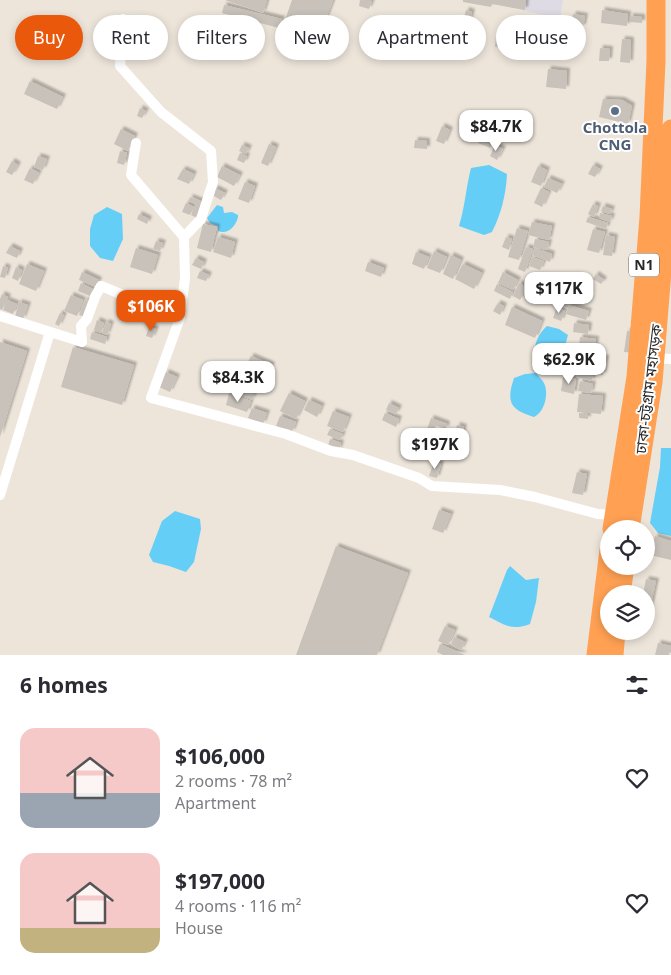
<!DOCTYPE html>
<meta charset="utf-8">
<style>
body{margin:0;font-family:"Noto Sans","Noto Sans Bengali",sans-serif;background:#f7f7f7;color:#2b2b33;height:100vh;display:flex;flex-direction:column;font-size:19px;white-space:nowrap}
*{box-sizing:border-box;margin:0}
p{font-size:16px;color:#7c7c81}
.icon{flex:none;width:28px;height:28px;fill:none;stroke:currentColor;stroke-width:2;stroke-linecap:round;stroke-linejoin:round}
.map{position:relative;height:655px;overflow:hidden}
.details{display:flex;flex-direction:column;background:#fff;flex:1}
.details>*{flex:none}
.top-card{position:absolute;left:15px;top:15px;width:641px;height:45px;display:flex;gap:10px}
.buttons{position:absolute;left:600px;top:520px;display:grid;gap:10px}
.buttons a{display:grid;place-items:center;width:55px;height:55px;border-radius:50%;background:#fff;box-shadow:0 2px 8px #0003;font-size:25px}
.price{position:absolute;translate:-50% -42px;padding:0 11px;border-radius:10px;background:#fff;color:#222;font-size:16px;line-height:32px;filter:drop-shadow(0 1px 2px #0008)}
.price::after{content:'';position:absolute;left:50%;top:30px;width:15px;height:11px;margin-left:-8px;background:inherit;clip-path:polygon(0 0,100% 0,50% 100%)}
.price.current{background:#ea580c;color:#fff}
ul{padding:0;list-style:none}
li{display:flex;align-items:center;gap:15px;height:125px;padding:0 20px}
li span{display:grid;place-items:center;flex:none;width:140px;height:100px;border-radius:15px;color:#555}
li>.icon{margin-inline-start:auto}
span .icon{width:60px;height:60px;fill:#fffc;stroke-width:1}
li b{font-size:21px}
h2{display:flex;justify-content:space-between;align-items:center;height:60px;padding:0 20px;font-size:21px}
.tag{padding:0 18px;border-radius:22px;background:#fff;box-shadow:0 2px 8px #0003;font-size:18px;line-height:45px}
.tag.current{background:#ea580c;color:#fff}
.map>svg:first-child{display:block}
.industrial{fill:#dedbe4}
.water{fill:#65cef7}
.building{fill:#c8c2ba;filter:url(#shadow)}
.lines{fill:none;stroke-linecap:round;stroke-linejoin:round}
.street{stroke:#fff;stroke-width:10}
.highway{stroke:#ffa053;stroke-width:19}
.service-dot{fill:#5c6f8a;stroke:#fff;stroke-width:2}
.labels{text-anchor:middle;stroke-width:4;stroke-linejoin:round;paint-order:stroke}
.shield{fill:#fff;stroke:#696969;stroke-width:1}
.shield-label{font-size:14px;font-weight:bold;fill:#292929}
.service-label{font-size:15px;font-weight:bold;fill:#4e5e75;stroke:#fff}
.street-label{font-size:15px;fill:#292929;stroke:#fff}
</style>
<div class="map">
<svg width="671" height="655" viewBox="0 0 671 655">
<defs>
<filter id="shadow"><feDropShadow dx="3" dy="-3" stdDeviation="1" flood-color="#0004"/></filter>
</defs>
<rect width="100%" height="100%" fill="#ede5da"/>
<path class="industrial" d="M480,0H563L560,19Z"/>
<path class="water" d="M489,165L507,174C506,195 501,214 492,232L484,235L459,226C465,207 466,187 471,168Z
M217,205L223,207L224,213L232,212L238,215V217C236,226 228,235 218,231V226L210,223L207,218Z
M107,207L122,214L123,239L113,261L100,258L90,246V229L94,215Z
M547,326L559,329L568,335L560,364C555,363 547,363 543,361C527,354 538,334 547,326Z
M536,373C538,376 542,379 544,383C549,393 545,412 534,417C510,410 506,402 514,378L525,374Z
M661,448H671V536L658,533L650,523L660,467Z
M175,511L200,519L201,529L194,562L186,572L169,566L153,562L149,555L162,521Z
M510,566L526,580L539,578L536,602L530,624C512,631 505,625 489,617L507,570Z"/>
<path class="building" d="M225,0H267L263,13Z
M292,0H333L318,39L283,26Z
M360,0L372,1L369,9L359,6Z
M463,0H526L525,10L492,4L491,7L463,2Z
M224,5L282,19L279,28L222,13Z
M466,10L472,12L468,26L462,24Z
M602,10L628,14L627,26L601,23Z
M573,14L585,16L583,27L571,25Z
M630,16L642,17V23L630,22Z
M462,31H467L468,40H463Z
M496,36L519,38L518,49L495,47Z
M622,39L631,40L630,63L620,62Z
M469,42V48L461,49V43Z
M600,48L610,49L609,61H599Z
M548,69L567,71L566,89L546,87Z
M30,81L63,97L57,109L24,94Z
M603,99L622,100L632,106L628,124L599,117Z
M140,108L146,111L142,118L137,116Z
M442,126L450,130L444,144L436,141Z
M486,126L498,131L490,148L478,143Z
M121,129L135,136L128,151L114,144Z
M415,140L427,141V149L414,148Z
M269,144L276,147L268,166L261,163Z
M242,145L249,148L246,154L239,151Z
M495,145L503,149L497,160L490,156Z
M120,151L127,153L124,165L117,163Z
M240,153L247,156L244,163L237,160Z
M38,156L47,159L43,170L34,167Z
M12,161L18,165L12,175L6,172Z
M593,165L600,169L595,177L588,174Z
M222,166L240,175L234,186L217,177Z
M538,166L547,170L541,186L531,182Z
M30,168L39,173L33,184L24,180Z
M183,169L194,174L189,184L177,179Z
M548,178L562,184L557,193L544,187Z
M245,182L255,186L249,203L238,199Z
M215,188L225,193L221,200L212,195Z
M541,188L549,192L542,207L534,203Z
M190,197L203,202L197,218L191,215L196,204L189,201Z
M186,203L194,207L190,215L182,212Z
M593,204L598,206L594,217L588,214Z
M603,206L612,209L610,214L601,211Z
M600,213L612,216L610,222L599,218Z
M139,214L149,219L147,224L137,219Z
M588,217L608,223L606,229L586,222Z
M532,222L552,226L549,240L528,235Z
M203,224L217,227L211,252L197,248Z
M517,228L528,231L519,260L508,257Z
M593,229L605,232L599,253L587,250Z
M606,235L615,237L612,256L603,255Z
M218,237L235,242L231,258L213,252Z
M506,237L512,239L509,250L502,247Z
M535,239L549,242L547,250L533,247Z
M156,241L163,243L160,251L153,249Z
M10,246L20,251L17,258L6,253Z
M526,247L533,249L525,272L518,269Z
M136,248L158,255L152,274L130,267Z
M535,248L552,254L550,262L532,255Z
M434,251L447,257L440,273L427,268Z
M416,252L429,257L424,269L412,264Z
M451,255L461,260L453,279L443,274Z
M532,257L544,261L540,270L529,266Z
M196,258L204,262L201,269L192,265Z
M368,262L384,268L381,277L365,271Z
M27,264L44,271L36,291L19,284Z
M463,264L482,273L474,289L455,279Z
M3,266L8,268L5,278L0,277Z
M16,267L22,270L18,281L12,278Z
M200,271L209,275L206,281L197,278Z
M82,272L99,280L96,287L79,280Z
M503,272L518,280L513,290L498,283Z
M596,274L604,280L601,284L593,279Z
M81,283L93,289L90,296L78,291Z
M519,283L527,287L520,300L513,296Z
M581,283H587V291H581Z
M497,284L513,292L510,299L494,291Z
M545,286L552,289L547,298L541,294Z
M2,294L8,297L2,310L0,309V299Z
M71,295L83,300L77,316L64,311Z
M565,295L572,298L567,309L559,305Z
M7,300L17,304L13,314L3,310Z
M85,300L91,302L85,317L79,315Z
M19,302L28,305L23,319L15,317Z
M498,303L504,306L500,315L493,311Z
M569,305L589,311L586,320L566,314Z
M512,307L542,321L535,338L505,325Z
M557,307L565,311L561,321L553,318Z
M60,313L64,315L59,326L55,324Z
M97,320L104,323L101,333L94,330Z
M106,322L111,324L107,335L102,333Z
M574,323L589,325L588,334L573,332Z
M149,327L156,329L152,338L146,336Z
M627,331L637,332L634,353L624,352Z
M92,332L107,337L105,344L90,339Z
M580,337L596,339L593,366L577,364Z
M0,342L27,351L0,437Z
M73,347L134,365L122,405L61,387Z
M251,356L272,365L266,377L245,368Z
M598,357L606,358L603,375L595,374Z
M578,366L594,369L592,381L576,377Z
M239,369L263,379L260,389L236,379Z
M166,372L177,377L170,392L159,387Z
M223,376L231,380L227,390L218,386Z
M563,377L576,379L574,394L561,391Z
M236,381L256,389L252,400L232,392Z
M580,381L593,384L591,393L578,391Z
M229,393L251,401L247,412L226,405Z
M289,393L305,401L296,419L280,411Z
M579,394L603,396L601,414L577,412Z
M309,400L322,406L317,417L304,410Z
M389,403L399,408L396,414L386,410Z
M252,408L267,413L263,424L248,418Z
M333,411L349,417L343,432L327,426Z
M385,413L399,419L396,427L382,420Z
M579,413L588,414V419L579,418Z
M280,416L296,422L292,432L276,426Z
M431,418L447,424L446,429L434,425L430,434L426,432Z
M457,425L464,427L461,439L454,438Z
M330,429L343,434L340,440L327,435Z
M330,439L341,443L339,450L328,446Z
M440,444L451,448L448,454L437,450Z
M434,462L441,464L437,478L429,476Z
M577,472L587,474L583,495L572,493Z
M439,510L451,514L443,533L432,529Z
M655,536L671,541V560L650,555Z
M336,546L408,573L377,655H296Z
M646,579L656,581L650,609L646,608V594H643Z
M445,626L455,630L448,645L438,641Z
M454,637L465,642L461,650L451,645Z
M658,643L671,646L669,655H655Z
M440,644L465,655H443L437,652Z"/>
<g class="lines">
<path class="street" d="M123,19L120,66L161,112L211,151L213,182L201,219L184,237L131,175L136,143
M0,316L82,342L81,326L87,319L95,297L101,286L180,318L151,398L286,434L331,451L353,455L419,478L432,486L500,490L535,497L598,514L613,515
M180,318L185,278L184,237
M655,358L671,359
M0,495L50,332"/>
<path class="highway" d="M612,529L636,377L649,217L656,61V0
M630,529L653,382L666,222L671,129
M621,594L625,566
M596,655L609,550
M614,655L616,631"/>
</g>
<circle class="service-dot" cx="615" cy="111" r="5"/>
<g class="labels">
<rect class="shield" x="629" y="253.5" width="30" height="23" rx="4"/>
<g class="shield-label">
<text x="644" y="270">N1</text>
</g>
<g class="service-label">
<text x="615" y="133">Chottola<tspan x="615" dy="17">CNG</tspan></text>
</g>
<g class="street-label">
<text transform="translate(649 389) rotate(-83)" y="5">ঢাকা-চট্টগ্রাম মহাসড়ক</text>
</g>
</g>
</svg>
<div class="buttons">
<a><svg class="icon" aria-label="locate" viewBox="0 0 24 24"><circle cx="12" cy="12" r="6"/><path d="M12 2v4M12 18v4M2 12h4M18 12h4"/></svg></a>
<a><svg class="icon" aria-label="layers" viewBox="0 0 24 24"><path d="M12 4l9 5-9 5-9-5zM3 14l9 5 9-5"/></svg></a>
</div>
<b class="price" style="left:496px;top:152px">$84.7K</b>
<b class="price" style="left:559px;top:314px">$117K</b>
<b class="price current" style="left:151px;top:332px">$106K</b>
<b class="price" style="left:569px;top:385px">$62.9K</b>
<b class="price" style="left:238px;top:403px">$84.3K</b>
<b class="price" style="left:435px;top:470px">$197K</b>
<div class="top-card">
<a class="tag current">Buy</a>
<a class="tag">Rent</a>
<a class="tag">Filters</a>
<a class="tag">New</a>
<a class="tag">Apartment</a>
<a class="tag">House</a>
</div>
</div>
<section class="details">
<h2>6 homes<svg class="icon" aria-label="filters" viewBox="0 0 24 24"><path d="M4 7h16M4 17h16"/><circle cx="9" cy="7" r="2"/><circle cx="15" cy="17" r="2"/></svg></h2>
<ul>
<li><span style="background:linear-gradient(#f6c9c9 65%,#9aa5b1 0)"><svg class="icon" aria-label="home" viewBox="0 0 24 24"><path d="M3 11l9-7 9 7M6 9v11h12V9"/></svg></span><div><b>$106,000</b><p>2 rooms · 78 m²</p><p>Apartment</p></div><svg class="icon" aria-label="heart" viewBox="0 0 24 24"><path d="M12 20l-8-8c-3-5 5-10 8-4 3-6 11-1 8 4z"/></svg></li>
<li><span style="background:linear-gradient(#f6c9c9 75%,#c2b280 0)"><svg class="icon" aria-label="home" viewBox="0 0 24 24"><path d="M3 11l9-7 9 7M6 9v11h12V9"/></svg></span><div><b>$197,000</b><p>4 rooms · 116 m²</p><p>House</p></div><svg class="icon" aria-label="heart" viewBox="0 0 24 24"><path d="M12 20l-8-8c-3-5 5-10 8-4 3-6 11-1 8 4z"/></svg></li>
</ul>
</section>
